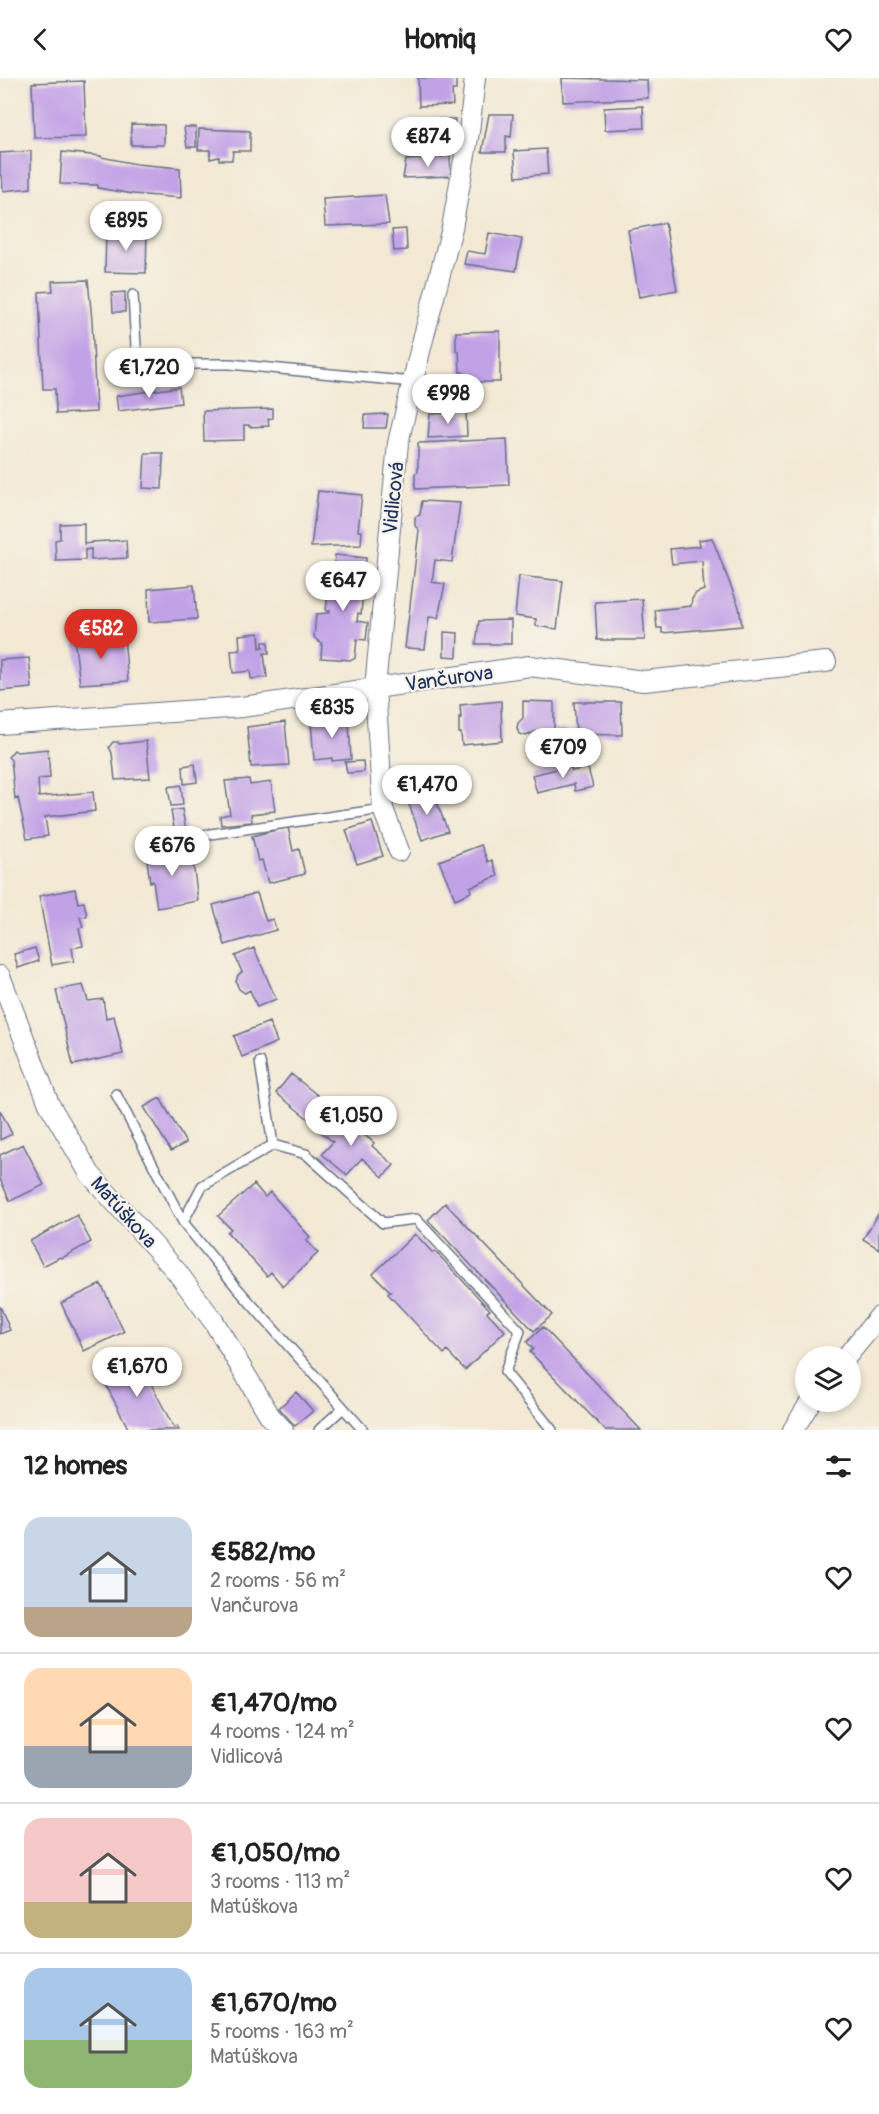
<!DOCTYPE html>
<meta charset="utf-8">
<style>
body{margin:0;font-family:Pangolin,sans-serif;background:#f6f6f6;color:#222;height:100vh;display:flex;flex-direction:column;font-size:22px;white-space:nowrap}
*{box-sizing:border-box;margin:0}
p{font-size:20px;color:#767676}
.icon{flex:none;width:33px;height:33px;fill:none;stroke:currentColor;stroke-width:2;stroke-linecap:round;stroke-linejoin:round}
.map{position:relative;height:1352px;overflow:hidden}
.side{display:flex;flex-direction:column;background:#fff;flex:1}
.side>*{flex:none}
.buttons{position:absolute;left:795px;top:1268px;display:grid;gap:12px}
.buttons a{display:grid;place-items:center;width:66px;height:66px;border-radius:50%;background:#fff;box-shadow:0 3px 9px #0003;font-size:30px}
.price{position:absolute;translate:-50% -51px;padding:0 14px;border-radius:21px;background:#fff;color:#222;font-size:20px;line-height:39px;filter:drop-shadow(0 2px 3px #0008)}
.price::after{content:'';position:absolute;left:50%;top:36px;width:18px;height:14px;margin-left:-9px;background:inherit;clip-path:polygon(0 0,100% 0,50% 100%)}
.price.current{background:#d93025;color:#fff}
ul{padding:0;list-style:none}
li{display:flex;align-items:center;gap:18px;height:150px;padding:0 24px}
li+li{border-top:2px solid #e0e0e0}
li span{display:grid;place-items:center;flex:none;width:168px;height:120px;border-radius:18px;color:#555}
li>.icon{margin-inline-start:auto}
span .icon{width:72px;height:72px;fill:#fffc;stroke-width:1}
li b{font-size:26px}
h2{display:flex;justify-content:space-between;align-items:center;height:72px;padding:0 24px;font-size:26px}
header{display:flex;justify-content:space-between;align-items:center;height:78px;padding:0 24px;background:#fff;font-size:27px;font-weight:700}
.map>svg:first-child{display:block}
.building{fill:#c2a2e7}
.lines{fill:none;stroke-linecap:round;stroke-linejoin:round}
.service-casing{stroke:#677087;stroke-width:12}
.minor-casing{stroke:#677087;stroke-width:22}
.service{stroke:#fff;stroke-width:9}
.minor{stroke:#fff;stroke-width:20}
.labels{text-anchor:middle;stroke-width:4.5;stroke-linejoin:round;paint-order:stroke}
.street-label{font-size:20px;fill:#1b2f5e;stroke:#f7f3e8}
</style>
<header><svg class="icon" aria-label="back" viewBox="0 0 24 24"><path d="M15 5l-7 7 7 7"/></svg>Homiq<svg class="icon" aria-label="heart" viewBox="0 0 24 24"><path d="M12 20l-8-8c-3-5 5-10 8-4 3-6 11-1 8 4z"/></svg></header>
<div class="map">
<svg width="879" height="1352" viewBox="0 0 879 1352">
<rect width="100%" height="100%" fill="#f7f3e8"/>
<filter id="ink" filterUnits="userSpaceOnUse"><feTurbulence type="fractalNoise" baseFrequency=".0167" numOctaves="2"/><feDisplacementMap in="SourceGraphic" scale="12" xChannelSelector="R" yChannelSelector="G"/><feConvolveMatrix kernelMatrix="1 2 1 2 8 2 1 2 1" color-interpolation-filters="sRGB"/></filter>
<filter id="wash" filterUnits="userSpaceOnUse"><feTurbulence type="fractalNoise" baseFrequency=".008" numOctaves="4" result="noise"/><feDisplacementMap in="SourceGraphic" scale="24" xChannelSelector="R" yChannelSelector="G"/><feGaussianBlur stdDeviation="1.35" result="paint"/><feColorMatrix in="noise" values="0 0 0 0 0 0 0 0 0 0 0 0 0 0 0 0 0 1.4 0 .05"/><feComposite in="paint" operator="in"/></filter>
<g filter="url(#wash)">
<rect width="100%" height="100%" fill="#f3e9d4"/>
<g id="blocks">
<path class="building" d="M418,0H456V12H452L453,27L419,28Z
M562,0L647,2L648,20L563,24Z
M84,3L86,59L34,60L32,5Z
M643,28L644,50L605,52L604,30Z
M489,36H513L511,59L506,58V74H482Z
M434,41H455L454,53H433Z
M131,46L164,47V67H131Z
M184,49H196V69H187Z
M199,51L250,53V73H233L232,82H219V79L210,81V72H198Z
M546,71L548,96L516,99L514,73Z
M31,73V110L3,113L2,98H0V75Z
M62,74L101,78V79L136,86L180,90L181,120L133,116L98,110V107L60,106Z
M450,78L451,98L403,100L406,82Z
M385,117L389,146L325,148L323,121Z
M665,145L677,212L639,219L628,152Z
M406,151L407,172L394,173L392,152Z
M106,152L147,153L146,195L105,194Z
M489,155L522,161L516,193L464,186L467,173L485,176Z
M88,202L92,242L96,334L56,336L55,311H43L39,214L53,213L52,203Z
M125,214V234H113L112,215Z
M500,253V304H463V294H460L459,273H456V254Z
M179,309L181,325L118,333L116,318Z
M273,331V340L268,341L269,348L249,349V347H244V362L204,363L203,333Z
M466,334L467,358L428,360L430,336Z
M388,336L386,350H364L365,337Z
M507,361L509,407L415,411V395L418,394V365Z
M145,375H163L162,411L143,410Z
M318,413L362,417L358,453H362L361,467L311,469Z
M422,423L460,425L452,484L435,482L432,504L445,506L438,540L429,539L425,571L405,570L419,452L415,448V439L420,437Z
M84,445V466L91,465V464L126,462L127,480L91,482V471L85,472V482L56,483L55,462L60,461V446Z
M712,460L739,529L742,548L662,555V550H657L655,532L691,528L692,521L696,515L704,512L702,483L672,486L670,471L700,468L699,462Z
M335,477L366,480L361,536L358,535L357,543L368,545L366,562L357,561L355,580L352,582L321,580L322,565L319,564L314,559L316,536L329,535L330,533H326L328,513L342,514L343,497H333Z
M519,498L563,503L557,551L536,548V541L515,538Z
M194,507L197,541L149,544L148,511Z
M642,521L645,562H597L595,524Z
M511,542V566H476L479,543Z
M444,554L458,555L457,579L444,578Z
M259,555L260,570L263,569V564H268L269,575H264L267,599L251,601L250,593L233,595L231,573L240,572L239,557Z
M124,559L128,603L80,606L74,560Z
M29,580L32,610L0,613V582Z
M501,623L502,663L462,667L461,655H459V639L461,640L460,627Z
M523,623L554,624V654H534L526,658L519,656L517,650L518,645L523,640Z
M574,624H621L622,657L576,656Z
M330,630H336L337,641H347V645L349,644L351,681L332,683V680L314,682L311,644L331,642Z
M285,644L289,687L251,689L247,649Z
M554,652H565L567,675H554Z
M146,663L150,700L115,702L112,675L109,669L113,664H118L119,666Z
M48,671L50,700L38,701L39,719L93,714L95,733L45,739L48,758L27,761L18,720L15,721L11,682L8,679L14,672L17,674Z
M363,683L364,694L347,695L345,684Z
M195,686L197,704L184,706L183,688Z
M570,688L572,693L588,690L593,709L575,713L574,706L537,715L532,697Z
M249,701L250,707L271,704L275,733L251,736L252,744L221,747L220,738L230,736L225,703Z
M181,707L183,727L171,728L168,709Z
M433,715L448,753L422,762L407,721Z
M182,731L186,753L175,755L171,733Z
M372,744L383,778L357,786L346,752Z
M288,749L293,773L299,771L305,796L268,805L262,782L258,783L252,758Z
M481,767L488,784L492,782L498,798L470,809L471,814L455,821L439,783Z
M184,768L187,785L193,784L198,823L157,830L153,803L150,804L146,775Z
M75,811L78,825L84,824L87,838L80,839L83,849L79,850L83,868L72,870L74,883L52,887L39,818Z
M257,815L266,843L273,841L276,852L225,867L213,827Z
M35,870L39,883L18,890L14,876Z
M254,870L276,921L257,929L250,912L245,915L239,911L236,904L238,897L242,894L235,878Z
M83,907L88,923L103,921L106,940L114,938L123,976L73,987L56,912Z
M269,944L277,964L242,979L234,958Z
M291,996L326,1024L311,1043L276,1015Z
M160,1020L186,1065L171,1073L144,1029Z
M0,1032L12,1056L0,1062Z
M336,1033L374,1065L372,1068L394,1087L383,1099L362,1080L347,1097L322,1076L333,1064L319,1052Z
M23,1066L44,1107L10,1123L0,1101V1077Z
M254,1106L265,1119L270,1114L310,1159L306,1162L318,1175L283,1208L271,1194L267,1198L227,1154L231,1151L218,1138Z
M445,1125L552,1237L534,1253L428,1142Z
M879,1135V1171L863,1161Z
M77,1137L91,1164L62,1180L60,1179L43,1188L30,1163Z
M415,1156L433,1175L435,1173L490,1232L487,1234L505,1253L465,1292L447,1273L444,1276L388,1216L391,1214L373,1196Z
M101,1206L124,1254L84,1273L61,1225Z
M0,1228L10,1252L0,1256Z
M543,1249L641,1352H605L530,1274L533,1271L527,1264Z
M137,1279L174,1350L177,1348L179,1352H129L101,1297Z
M296,1314L313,1333L295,1348L279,1330Z"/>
</g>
</g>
<g filter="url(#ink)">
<use href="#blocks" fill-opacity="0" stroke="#677087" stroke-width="1.5"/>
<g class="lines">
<defs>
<path id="service" d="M133,217L137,286H230L413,304
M183,760L383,731
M260,984L273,1067
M116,1016L183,1144
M319,1352L343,1330
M363,1352L238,1211L183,1144L202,1108L273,1067L306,1076L383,1145L416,1141L520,1253L505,1294L552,1352"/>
<path id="minor" d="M0,646L242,629L530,588L644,603L826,584
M399,773L383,731L375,610L398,365L421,269L452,150L469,54L475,0
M0,898L49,1026L90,1096L177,1194L214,1244L270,1338L283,1352
M847,1278L879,1239
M793,1352L811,1323"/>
</defs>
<use href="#service" class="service-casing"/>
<use href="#minor" class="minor-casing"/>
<use href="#service" class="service"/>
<use href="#minor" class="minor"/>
</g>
</g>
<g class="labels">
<g class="street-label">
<text transform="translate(393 420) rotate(-84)" y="7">Vidlicová</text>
<text transform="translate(449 600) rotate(-8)" y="7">Vančurova</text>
<text transform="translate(124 1134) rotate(48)" y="7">Matúškova</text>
</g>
</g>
</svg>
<div class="buttons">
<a><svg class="icon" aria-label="layers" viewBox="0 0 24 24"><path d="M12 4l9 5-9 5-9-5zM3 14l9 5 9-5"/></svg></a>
</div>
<b class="price" style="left:428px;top:90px">€874</b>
<b class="price" style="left:126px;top:174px">€895</b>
<b class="price" style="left:149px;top:321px">€1,720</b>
<b class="price" style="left:448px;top:347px">€998</b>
<b class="price" style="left:343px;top:534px">€647</b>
<b class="price current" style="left:101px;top:582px">€582</b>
<b class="price" style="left:332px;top:661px">€835</b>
<b class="price" style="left:563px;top:701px">€709</b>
<b class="price" style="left:427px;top:738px">€1,470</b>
<b class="price" style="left:172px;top:799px">€676</b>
<b class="price" style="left:351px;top:1069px">€1,050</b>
<b class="price" style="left:137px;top:1320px">€1,670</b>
</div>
<section class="side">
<h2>12 homes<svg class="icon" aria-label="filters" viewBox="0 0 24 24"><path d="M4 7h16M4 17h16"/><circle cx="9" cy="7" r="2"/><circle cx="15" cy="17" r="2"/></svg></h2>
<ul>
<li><span style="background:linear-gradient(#c9d6e8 75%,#b9a48a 0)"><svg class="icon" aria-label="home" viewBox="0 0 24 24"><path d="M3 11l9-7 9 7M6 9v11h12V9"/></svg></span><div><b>€582/mo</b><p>2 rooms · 56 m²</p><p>Vančurova</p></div><svg class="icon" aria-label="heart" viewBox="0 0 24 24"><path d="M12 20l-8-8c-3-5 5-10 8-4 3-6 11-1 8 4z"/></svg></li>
<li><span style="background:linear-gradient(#ffd9b3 65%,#9aa5b1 0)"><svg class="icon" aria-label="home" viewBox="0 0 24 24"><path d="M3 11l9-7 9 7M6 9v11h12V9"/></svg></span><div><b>€1,470/mo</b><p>4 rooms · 124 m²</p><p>Vidlicová</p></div><svg class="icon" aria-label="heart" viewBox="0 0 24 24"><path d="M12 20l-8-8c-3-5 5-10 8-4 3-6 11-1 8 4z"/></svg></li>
<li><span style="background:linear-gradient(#f6c9c9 70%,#c2b280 0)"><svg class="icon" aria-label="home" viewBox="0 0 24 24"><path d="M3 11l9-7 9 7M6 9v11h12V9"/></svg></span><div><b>€1,050/mo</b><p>3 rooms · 113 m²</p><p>Matúškova</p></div><svg class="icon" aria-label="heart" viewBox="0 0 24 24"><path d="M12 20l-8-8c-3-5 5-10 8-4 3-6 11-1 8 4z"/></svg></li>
<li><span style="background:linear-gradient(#a9c7e8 60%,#8fb573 0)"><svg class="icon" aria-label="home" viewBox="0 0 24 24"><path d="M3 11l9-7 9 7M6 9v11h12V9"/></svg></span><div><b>€1,670/mo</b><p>5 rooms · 163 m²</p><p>Matúškova</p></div><svg class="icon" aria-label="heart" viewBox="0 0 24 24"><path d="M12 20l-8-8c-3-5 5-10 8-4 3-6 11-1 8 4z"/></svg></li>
</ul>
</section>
